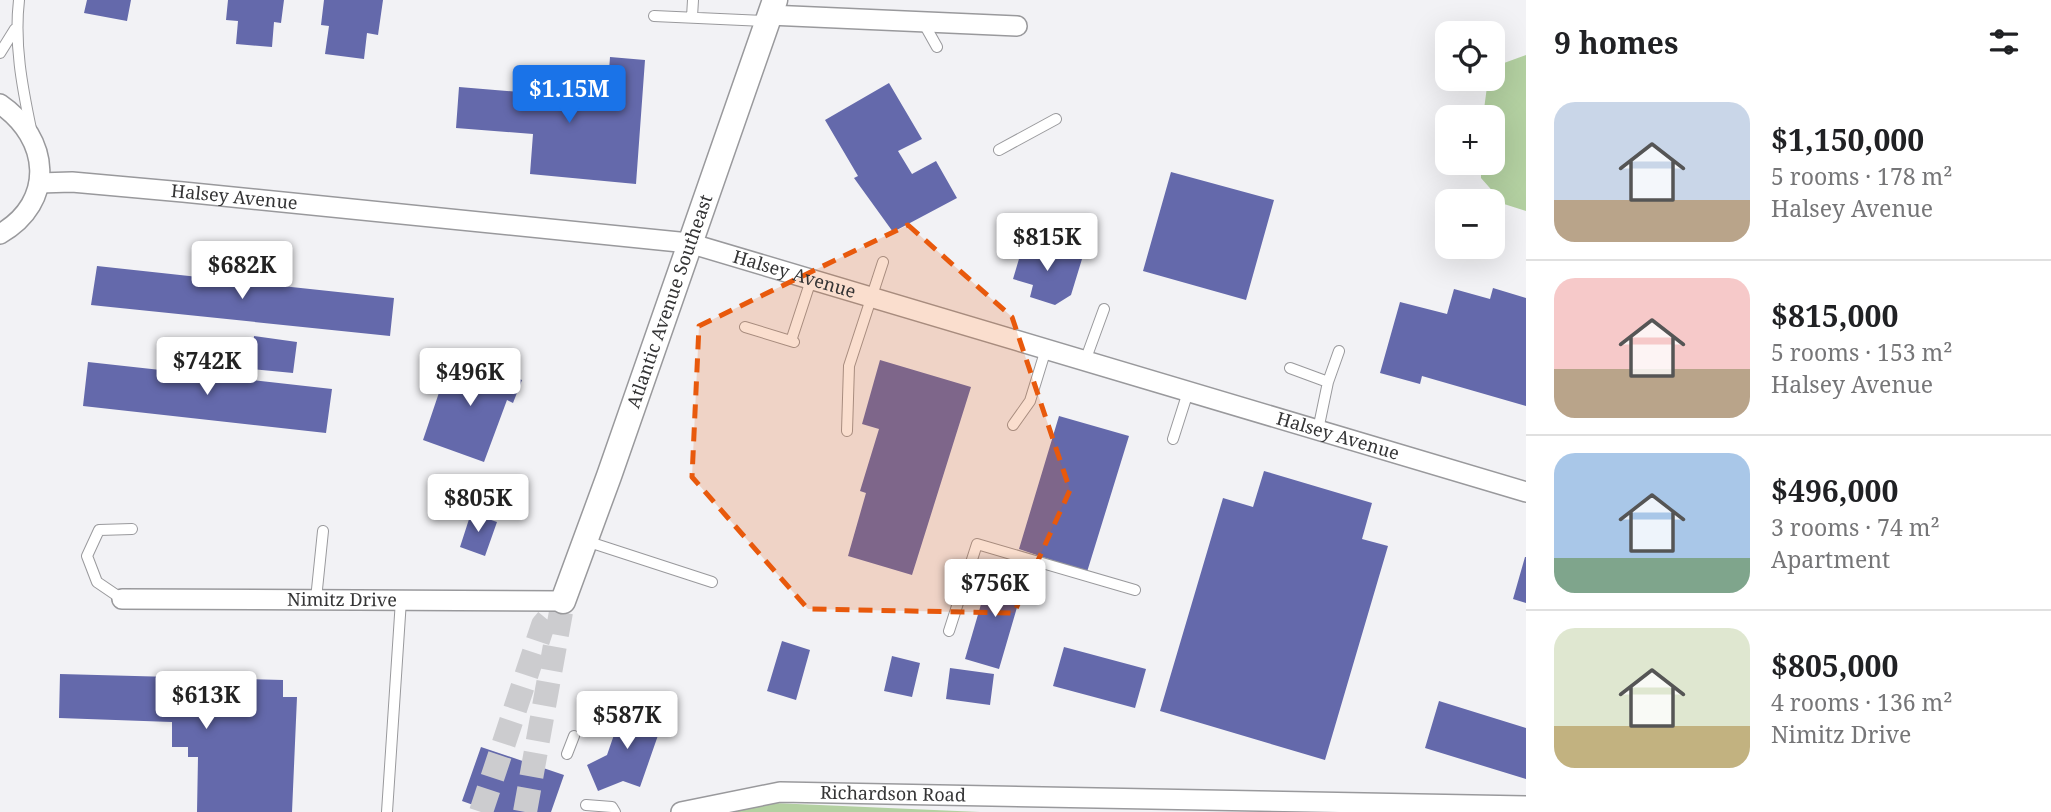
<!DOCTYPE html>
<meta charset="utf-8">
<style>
body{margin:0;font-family:"Noto Serif",serif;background:#f2f2f2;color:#202124;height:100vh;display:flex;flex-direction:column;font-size:26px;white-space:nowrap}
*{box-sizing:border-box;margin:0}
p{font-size:23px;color:#757577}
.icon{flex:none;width:38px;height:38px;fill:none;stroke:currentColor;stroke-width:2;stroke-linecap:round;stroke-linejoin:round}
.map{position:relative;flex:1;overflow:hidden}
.panel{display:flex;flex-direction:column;background:#fff;width:525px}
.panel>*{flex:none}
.buttons{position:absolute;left:1435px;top:21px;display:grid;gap:14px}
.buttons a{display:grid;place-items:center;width:70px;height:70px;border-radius:14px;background:#fff;box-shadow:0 7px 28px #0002;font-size:35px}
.price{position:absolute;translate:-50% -60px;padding:0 16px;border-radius:7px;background:#fff;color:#222;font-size:23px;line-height:46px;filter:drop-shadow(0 2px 4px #0008)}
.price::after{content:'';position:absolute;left:50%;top:42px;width:21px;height:16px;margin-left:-10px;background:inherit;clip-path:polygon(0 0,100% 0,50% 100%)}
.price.active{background:#1a73e8;color:#fff}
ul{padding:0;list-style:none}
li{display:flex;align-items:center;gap:21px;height:175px;padding:0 28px}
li+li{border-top:2px solid #e0e0e0}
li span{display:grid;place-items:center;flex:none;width:196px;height:140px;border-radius:21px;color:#555}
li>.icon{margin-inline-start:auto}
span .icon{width:84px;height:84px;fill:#fffc;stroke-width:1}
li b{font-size:30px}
h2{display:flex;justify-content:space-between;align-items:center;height:84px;padding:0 28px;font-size:30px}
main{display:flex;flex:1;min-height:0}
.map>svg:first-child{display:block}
.green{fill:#b3d0a1}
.building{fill:#6469ab}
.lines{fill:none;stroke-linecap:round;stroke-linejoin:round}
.tertiary-tunnel{stroke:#cccccf;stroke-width:24;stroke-dasharray:24 12;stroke-linecap:butt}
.service-casing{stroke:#99999c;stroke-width:12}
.minor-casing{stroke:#99999c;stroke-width:22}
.tertiary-casing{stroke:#99999c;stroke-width:27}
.service{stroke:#fff;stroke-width:10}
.minor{stroke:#fff;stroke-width:19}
.tertiary{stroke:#fff;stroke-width:24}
.marked{fill:#e8590c;fill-opacity:0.2;stroke:#e8590c;stroke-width:5;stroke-dasharray:14 9;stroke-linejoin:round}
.labels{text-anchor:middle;stroke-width:7;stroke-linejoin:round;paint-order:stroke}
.street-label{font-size:18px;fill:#343435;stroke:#fff}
</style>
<main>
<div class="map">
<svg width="1526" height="812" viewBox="0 0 1526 812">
<rect width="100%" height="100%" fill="#f2f2f5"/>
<path class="green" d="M1526,55V211L1504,204L1481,178V163H1493V117H1483L1488,79H1493V67Z
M726,801L980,812H707Z"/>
<path class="building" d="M87,0H131L127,21L84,13Z
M228,0H284L281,23L274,22L272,47L236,44L238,21L226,20Z
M324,0H383L378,35L367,33L364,59L325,54L329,26L321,25Z
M610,57L645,60L636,184L530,174L533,134L456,128L459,87L607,99Z
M889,83L922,139L898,151L912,174L936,161L957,198L893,232L854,178L858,176L825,120Z
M1171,172L1274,200L1246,300L1143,271Z
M1024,242L1082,259L1071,295L1055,305L1030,297L1033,285L1013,279Z
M97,266L394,298L390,336L91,305Z
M1493,288L1526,298V406L1422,376L1420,384L1380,373L1400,302L1447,314L1454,289L1490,299Z
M254,336L297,342L293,373L251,369Z
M452,354L522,380L513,403L507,400L484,462L423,440Z
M880,360L971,387L912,575L848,556L866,493L860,491L879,429L862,424Z
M88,362L332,389L326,433L83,406Z
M1059,416L1129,436L1087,572L1019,549Z
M1264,471L1372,503L1362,539L1388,546L1325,760L1160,711L1223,498L1253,507Z
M471,513L497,522L485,556L460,547Z
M1525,557H1526V603L1513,599Z
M991,570L1025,580L999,669L965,659Z
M782,641L810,650L796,700L767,691Z
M1064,647L1146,669L1135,708L1053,686Z
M892,656L920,663L912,697L884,691Z
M950,668L994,674L990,705L946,699Z
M60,674L283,680V697H297L292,812H197L198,757H188V747H172V722L59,718Z
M1439,701L1526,728V779L1425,748Z
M624,706L663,721L640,787L623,781L598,791L587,765L607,755Z
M481,747L564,775L551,812H493L462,801Z"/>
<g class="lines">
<path class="tertiary-tunnel" d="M481,812L543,625L563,601
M525,812L561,612"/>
<defs>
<path id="service" d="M19,0C14,44 22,86 31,129
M654,16L766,21
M692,17L693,0
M923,22L937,47
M0,53L15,29
M999,150L1056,119
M745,327L794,342
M791,341L811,280
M1085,361L1104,309
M1290,368L1328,382L1318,430
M1328,382L1339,351
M1013,425L1030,401L1046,349
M847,431L849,366L883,262
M1173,439L1188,392
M586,541L712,582
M122,599L97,582L87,556L99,530L132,529
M316,599L323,531
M949,631L977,544L1135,590
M567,754L574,736
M586,805L612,807L615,812
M387,812L401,600"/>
<g id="minor">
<path d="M769,15L1017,26"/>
<path d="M0,104C50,138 56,202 0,234"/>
<path id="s1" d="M39,183L72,182L183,192L689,243L1526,492"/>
<path id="s2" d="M122,599L563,601"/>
<path id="s3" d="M681,812L780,792L1526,806"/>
</g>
<g id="tertiary">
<path id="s4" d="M563,601L609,476L775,0"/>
</g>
</defs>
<use href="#service" class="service-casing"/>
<use href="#minor" class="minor-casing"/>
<use href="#tertiary" class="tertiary-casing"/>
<use href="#service" class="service"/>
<use href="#minor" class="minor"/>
<use href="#tertiary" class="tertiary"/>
</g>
<path class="marked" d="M908,225L1012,317L1070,490L1014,613L808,609L692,477L699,326Z"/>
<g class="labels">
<g class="street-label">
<text dy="6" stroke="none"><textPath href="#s1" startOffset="196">Halsey Avenue</textPath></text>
<text dy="6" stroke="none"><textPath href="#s1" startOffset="763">Halsey Avenue</textPath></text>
<text dy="6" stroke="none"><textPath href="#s4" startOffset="318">Atlantic Avenue Southeast</textPath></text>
<text dy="6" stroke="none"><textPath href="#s1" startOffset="1330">Halsey Avenue</textPath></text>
<text dy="6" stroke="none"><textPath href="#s2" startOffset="220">Nimitz Drive</textPath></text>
<text dy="6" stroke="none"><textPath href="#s3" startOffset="214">Richardson Road</textPath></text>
</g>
</g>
</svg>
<div class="buttons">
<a><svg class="icon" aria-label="locate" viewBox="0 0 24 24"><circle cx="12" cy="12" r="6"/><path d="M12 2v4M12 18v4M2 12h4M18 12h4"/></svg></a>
<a>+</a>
<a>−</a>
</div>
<b class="price active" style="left:569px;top:125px">$1.15M</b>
<b class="price" style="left:1047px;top:273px">$815K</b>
<b class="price" style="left:242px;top:301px">$682K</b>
<b class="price" style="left:207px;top:397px">$742K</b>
<b class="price" style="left:470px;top:408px">$496K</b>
<b class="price" style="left:478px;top:534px">$805K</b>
<b class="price" style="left:995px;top:619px">$756K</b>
<b class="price" style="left:206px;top:731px">$613K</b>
<b class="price" style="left:627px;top:751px">$587K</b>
</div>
<section class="panel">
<h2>9 homes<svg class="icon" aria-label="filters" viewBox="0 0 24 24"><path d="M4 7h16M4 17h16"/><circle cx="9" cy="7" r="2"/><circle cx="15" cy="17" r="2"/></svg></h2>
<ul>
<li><span style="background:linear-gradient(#c9d6e8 70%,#b9a48a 0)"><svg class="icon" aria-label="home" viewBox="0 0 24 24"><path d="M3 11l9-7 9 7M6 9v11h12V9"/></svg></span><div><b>$1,150,000</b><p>5 rooms · 178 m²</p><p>Halsey Avenue</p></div></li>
<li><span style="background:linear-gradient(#f6c9c9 65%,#b9a48a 0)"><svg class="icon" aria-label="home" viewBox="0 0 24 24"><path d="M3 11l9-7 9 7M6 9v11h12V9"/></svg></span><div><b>$815,000</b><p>5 rooms · 153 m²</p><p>Halsey Avenue</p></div></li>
<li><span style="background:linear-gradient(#a9c7e8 75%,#7fa58c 0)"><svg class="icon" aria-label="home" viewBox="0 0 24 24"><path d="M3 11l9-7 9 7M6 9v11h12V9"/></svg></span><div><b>$496,000</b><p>3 rooms · 74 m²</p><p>Apartment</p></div></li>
<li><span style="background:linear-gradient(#dfe7d0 70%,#c2b280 0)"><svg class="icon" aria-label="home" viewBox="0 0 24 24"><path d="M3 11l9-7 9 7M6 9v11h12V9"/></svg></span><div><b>$805,000</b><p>4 rooms · 136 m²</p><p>Nimitz Drive</p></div></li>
</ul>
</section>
</main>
